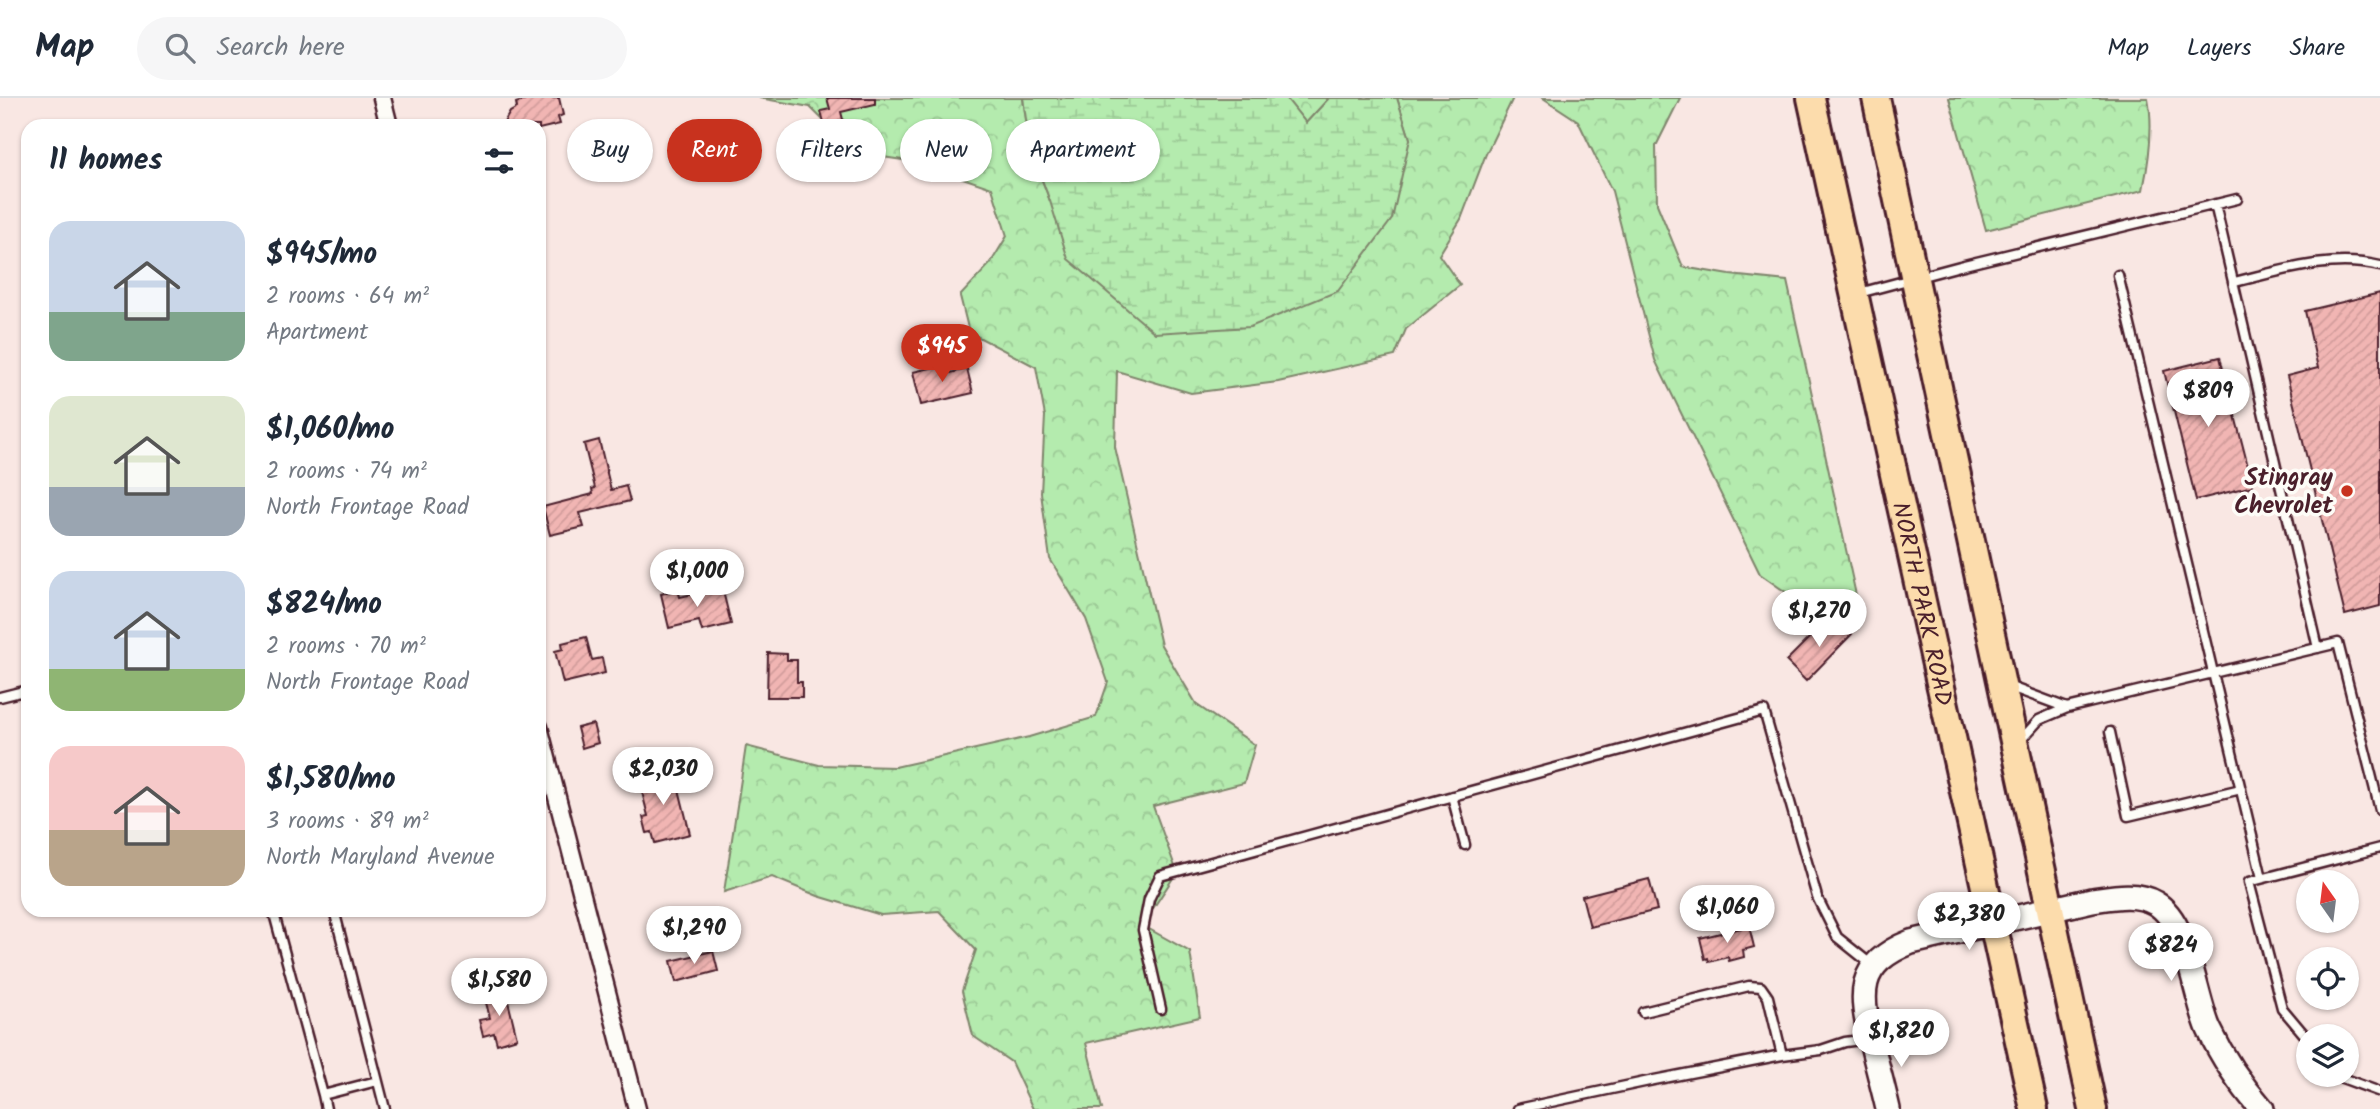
<!DOCTYPE html>
<meta charset="utf-8">
<style>
body{margin:0;font-family:Kalam,sans-serif;background:#f6f6f7;color:#1f2937;height:100vh;display:flex;flex-direction:column;font-size:26px;white-space:nowrap}
*{box-sizing:border-box;margin:0}
p{font-size:23px;color:#747a83}
.icon{flex:none;width:38px;height:38px;fill:none;stroke:currentColor;stroke-width:2;stroke-linecap:round;stroke-linejoin:round}
.map{position:relative;flex:1;overflow:hidden}
.side{position:absolute;left:21px;top:21px;width:525px;height:798px;display:flex;flex-direction:column;background:#fff;border-radius:21px;box-shadow:0 2px 5px #0004}
.side>*{flex:none}
.guide{position:absolute;left:567px;top:21px;width:665px;height:63px;display:flex;gap:14px}
.needle{width:46px;rotate:346deg}
.controls{position:absolute;left:2296px;top:772px;display:grid;gap:14px}
.controls a{display:grid;place-items:center;width:63px;height:63px;border-radius:50%;background:#fff;box-shadow:0 2px 5px #0004;font-size:35px}
.price{position:absolute;translate:-50% -60px;padding:0 16px;border-radius:24px;background:#fff;color:#222;font-size:23px;line-height:46px;filter:drop-shadow(0 2px 4px #0008)}
.price::after{content:'';position:absolute;left:50%;top:42px;width:21px;height:16px;margin-left:-10px;background:inherit;clip-path:polygon(0 0,100% 0,50% 100%)}
.price.active{background:#c8321e;color:#fff}
ul{padding:0;list-style:none}
li{display:flex;align-items:center;gap:21px;height:175px;padding:0 28px}
li span{display:grid;place-items:center;flex:none;width:196px;height:140px;border-radius:21px;color:#555}
li>.icon{margin-inline-start:auto}
span .icon{width:84px;height:84px;fill:#fffc;stroke-width:1}
li b{font-size:30px}
h2{display:flex;justify-content:space-between;align-items:center;height:84px;padding:0 28px;font-size:30px}
.pill{padding:0 24px;border-radius:32px;background:#fff;box-shadow:0 2px 5px #0004;font-size:24px;line-height:63px}
.pill.active{background:#c8321e;color:#fff}
header{display:flex;align-items:center;gap:42px;box-sizing:border-box;height:98px;padding:0 35px;background:#fff;border-bottom:2px solid #e0e1e3}
header strong{font-size:33px}
nav{display:flex;gap:38px;margin-inline-start:auto;font-size:24px}
.search{width:490px;height:63px;background:#f6f6f7;display:flex;align-items:center;gap:18px;box-sizing:border-box;padding:0 24px;border-radius:38px;color:#747a83;font-size:26px}
.map>svg:first-child{display:block}
.forest{fill:url(#forest-crowns);stroke:#7f856c;stroke-width:2}
.wetland{fill:url(#wetland-marsh);stroke:#7f856c;stroke-width:2}
.building{fill:url(#building-hatch);stroke:#4a1f2b;stroke-width:2}
.lines{fill:none;stroke-linecap:round;stroke-linejoin:round}
.lane-casing{stroke:#4a1f2b;stroke-width:13}
.street-casing{stroke:#4a1f2b;stroke-width:21}
.secondary-casing{stroke:#4a1f2b;stroke-width:28}
.primary-casing{stroke:#4a1f2b;stroke-width:32}
.lane{stroke:#fdfcf7;stroke-width:8}
.street{stroke:#fdfcf7;stroke-width:16}
.secondary{stroke:#fdfcf7;stroke-width:23}
.primary{stroke:#fcdcac;stroke-width:26}
.poi-dot{fill:#c8321e;stroke:#fdfcf7;stroke-width:2.5}
.labels{text-anchor:middle;stroke-width:7;stroke-linejoin:round;paint-order:stroke}
.poi-label{font-size:24px;font-weight:bold;fill:#4a1f2b;stroke:#fdfcf7;text-anchor:end}
.street-label{font-size:24px;fill:#4a1f2b;stroke:#fdfcf7}
</style>
<header>
<strong>Map</strong>
<div class="search"><svg class="icon" aria-label="search" viewBox="0 0 24 24"><circle cx="10" cy="10" r="6"/><path d="M15 15l6 6"/></svg>Search here</div>
<nav><a>Map</a><a>Layers</a><a>Share</a></nav>
</header>
<div class="map">
<svg width="2380" height="1011" viewBox="0 0 2380 1011">
<defs>
<pattern id="forest-crowns" width="20" height="18" patternUnits="userSpaceOnUse" patternTransform="scale(1.75)"><rect width="20" height="18" fill="#b4ebae"/><path d="M2 6a3 3 0 1 1 6 0M12 15a3 3 0 1 1 6 0" fill="none" stroke="#9cc996"/></pattern>
<pattern id="wetland-marsh" width="20" height="14" patternUnits="userSpaceOnUse" patternTransform="scale(1.75)"><rect width="20" height="14" fill="#b4ebae"/><path d="M1 5h8M5 5V1M11 12h8M15 12V8" fill="none" stroke="#9cc996"/></pattern>
<pattern id="building-hatch" width="6" height="6" patternUnits="userSpaceOnUse" patternTransform="scale(1.75)"><rect width="6" height="6" fill="#f1b5b3"/><path d="M-1 1l2-2M0 6l6-6M5 7l2-2" fill="none" stroke="#d09b9a"/></pattern>
</defs>
<rect width="100%" height="100%" fill="#f9e7e3"/>
<filter id="ink" filterUnits="userSpaceOnUse"><feTurbulence type="fractalNoise" baseFrequency=".0143" numOctaves="2"/><feDisplacementMap in="SourceGraphic" scale="14" xChannelSelector="R" yChannelSelector="G"/><feConvolveMatrix kernelMatrix="1 2 1 2 8 2 1 2 1" color-interpolation-filters="sRGB"/></filter>
<g filter="url(#ink)">
<path class="forest" d="M759,0H1023L1030,50L1050,103L1410,41L1397,0H1513L1486,56L1461,121L1439,157L1460,187L1406,231L1395,258L1278,284L1191,295L1117,273L1115,349L1161,547L1197,607L1255,647L1244,685L1153,708L1177,774L1142,827L1190,854L1200,919L1086,945L1102,1011H1033L1011,964L973,938L962,893L976,852L939,813L881,817L818,798L772,779L724,794L746,648L819,667L895,669L1029,639L1096,619L1108,584L1086,521L1050,461L1041,395L1045,318L1036,269L969,234L960,198L990,166L1007,138L992,90L916,64L856,55L810,9Z
M1286,0H1329L1306,25Z
M1543,0H1680L1656,48L1657,106L1683,169L1730,177L1787,183L1856,497L1797,502L1760,476L1655,262L1612,93L1578,23Z
M1949,0H2148C2154,30 2149,63 2143,92L1986,132Z"/>
<path class="wetland" d="M1023,0H1286L1306,25L1329,0H1397L1410,41L1392,121L1338,193L1250,229L1155,235L1068,161L1050,103L1030,50Z"/>
<path class="building" d="M532,0H559L563,17L558,19L560,26L539,31V28H502L510,14L517,10L516,5Z
M827,0H875V6L841,14L850,48L831,52L821,13L830,11Z
M2380,195V508L2345,517L2287,278L2318,270L2305,213Z
M2220,259L2253,388L2196,402L2164,273Z
M948,266L950,275L967,271L973,295L921,307L913,274Z
M599,342L611,392L626,388L630,403L580,415L584,429L550,437L543,409L593,396L592,391L595,390L584,346Z
M722,489L731,526L702,533L699,523L669,530L661,496L678,491L680,499Z
M1836,520L1852,536L1806,583L1786,563L1825,524L1828,528Z
M586,539L592,562L602,560L605,575L563,585L555,553L563,551L562,545Z
M768,555L787,556V562H797V584H802V599H767Z
M593,626L598,645L582,650L577,630Z
M660,669L664,686L677,683L690,736L655,745L652,734L647,735L643,719L648,718L637,674Z
M1649,781L1657,812L1590,829L1582,798Z
M1749,828L1754,849L1743,852L1744,859L1729,863L1728,859L1709,864L1708,860L1705,861L1700,840Z
M713,853L718,873L676,884L671,863Z
M505,891L517,940L497,946L494,935L483,938L479,922L490,920L484,897Z"/>
<g class="lines">
<defs>
<path id="lane" d="M2215,106L2318,550
M2118,177L2262,780
M2234,184C2281,173 2331,156 2380,168
M1859,195L1960,168L2237,101
M2008,588L2067,610
M0,599L28,592
M2110,634L2128,718L2241,691
M2019,644L2039,622L2067,610L2338,545L2380,712
M1452,698L1465,747
M273,812L323,997L377,983
M334,812L385,1011
M1161,911L1143,832L1149,801L1160,778L1764,613L1817,799L1837,839L1872,867
M1643,914L1749,888L1761,889L1768,899L1782,957
M2308,941L2282,910L2249,784L2380,750
M2340,976L2342,980L2380,994
M323,997L326,1011
M1518,1011L1654,982L1782,957L1821,952L1845,944L1868,941"/>
<path id="street" d="M382,0L389,28
M539,629L637,1011"/>
<path id="secondary" d="M1888,1011C1883,989 1877,968 1872,946C1860,896 1855,866 1911,844L2092,802C2113,799 2136,794 2155,805C2188,823 2194,897 2209,931C2223,961 2240,986 2262,1011"/>
<g id="primary">
<path id="s1" d="M1811,0L2034,1011"/>
<path d="M1876,0L2093,1011"/>
</g>
</defs>
<use href="#lane" class="lane-casing"/>
<use href="#street" class="street-casing"/>
<use href="#secondary" class="secondary-casing"/>
<use href="#primary" class="primary-casing"/>
<use href="#lane" class="lane"/>
<use href="#street" class="street"/>
<use href="#secondary" class="secondary"/>
<use href="#primary" class="primary"/>
</g>
</g>
<circle class="poi-dot" cx="2347" cy="393" r="7"/>
<g class="labels">
<g class="poi-label">
<text x="2333" y="387">Stingray<tspan x="2333" dy="28">Chevrolet</tspan></text>
</g>
<g class="street-label">
<text dy="8" stroke="none"><textPath href="#s1" startOffset="518">NORTH PARK ROAD</textPath></text>
</g>
</g>
</svg>
<div class="controls">
<a><svg class="needle" viewBox="-14 -14 28 28"><path d="M0-13l5 13h-10z" fill="#e53935"/><path d="M0 13l5-13h-10z" fill="#747a83"/></svg></a>
<a><svg class="icon" aria-label="locate" viewBox="0 0 24 24"><circle cx="12" cy="12" r="6"/><path d="M12 2v4M12 18v4M2 12h4M18 12h4"/></svg></a>
<a><svg class="icon" aria-label="layers" viewBox="0 0 24 24"><path d="M12 4l9 5-9 5-9-5zM3 14l9 5 9-5"/></svg></a>
</div>
<b class="price active" style="left:942px;top:286px">$945</b>
<b class="price" style="left:2208px;top:331px">$809</b>
<b class="price" style="left:697px;top:511px">$1,000</b>
<b class="price" style="left:1819px;top:551px">$1,270</b>
<b class="price" style="left:663px;top:709px">$2,030</b>
<b class="price" style="left:1727px;top:847px">$1,060</b>
<b class="price" style="left:1969px;top:854px">$2,380</b>
<b class="price" style="left:694px;top:868px">$1,290</b>
<b class="price" style="left:2171px;top:885px">$824</b>
<b class="price" style="left:499px;top:920px">$1,580</b>
<b class="price" style="left:1901px;top:971px">$1,820</b>
<div class="guide">
<a class="pill">Buy</a>
<a class="pill active">Rent</a>
<a class="pill">Filters</a>
<a class="pill">New</a>
<a class="pill">Apartment</a>
</div>
<section class="side">
<h2>11 homes<svg class="icon" aria-label="filters" viewBox="0 0 24 24"><path d="M4 7h16M4 17h16"/><circle cx="9" cy="7" r="2"/><circle cx="15" cy="17" r="2"/></svg></h2>
<ul>
<li><span style="background:linear-gradient(#c9d6e8 65%,#7fa58c 0)"><svg class="icon" aria-label="home" viewBox="0 0 24 24"><path d="M3 11l9-7 9 7M6 9v11h12V9"/></svg></span><div><b>$945/mo</b><p>2 rooms · 64 m²</p><p>Apartment</p></div></li>
<li><span style="background:linear-gradient(#dfe7d0 65%,#9aa5b1 0)"><svg class="icon" aria-label="home" viewBox="0 0 24 24"><path d="M3 11l9-7 9 7M6 9v11h12V9"/></svg></span><div><b>$1,060/mo</b><p>2 rooms · 74 m²</p><p>North Frontage Road</p></div></li>
<li><span style="background:linear-gradient(#c9d6e8 70%,#8fb573 0)"><svg class="icon" aria-label="home" viewBox="0 0 24 24"><path d="M3 11l9-7 9 7M6 9v11h12V9"/></svg></span><div><b>$824/mo</b><p>2 rooms · 70 m²</p><p>North Frontage Road</p></div></li>
<li><span style="background:linear-gradient(#f6c9c9 60%,#b9a48a 0)"><svg class="icon" aria-label="home" viewBox="0 0 24 24"><path d="M3 11l9-7 9 7M6 9v11h12V9"/></svg></span><div><b>$1,580/mo</b><p>3 rooms · 89 m²</p><p>North Maryland Avenue</p></div></li>
</ul>
</section>
</div>
